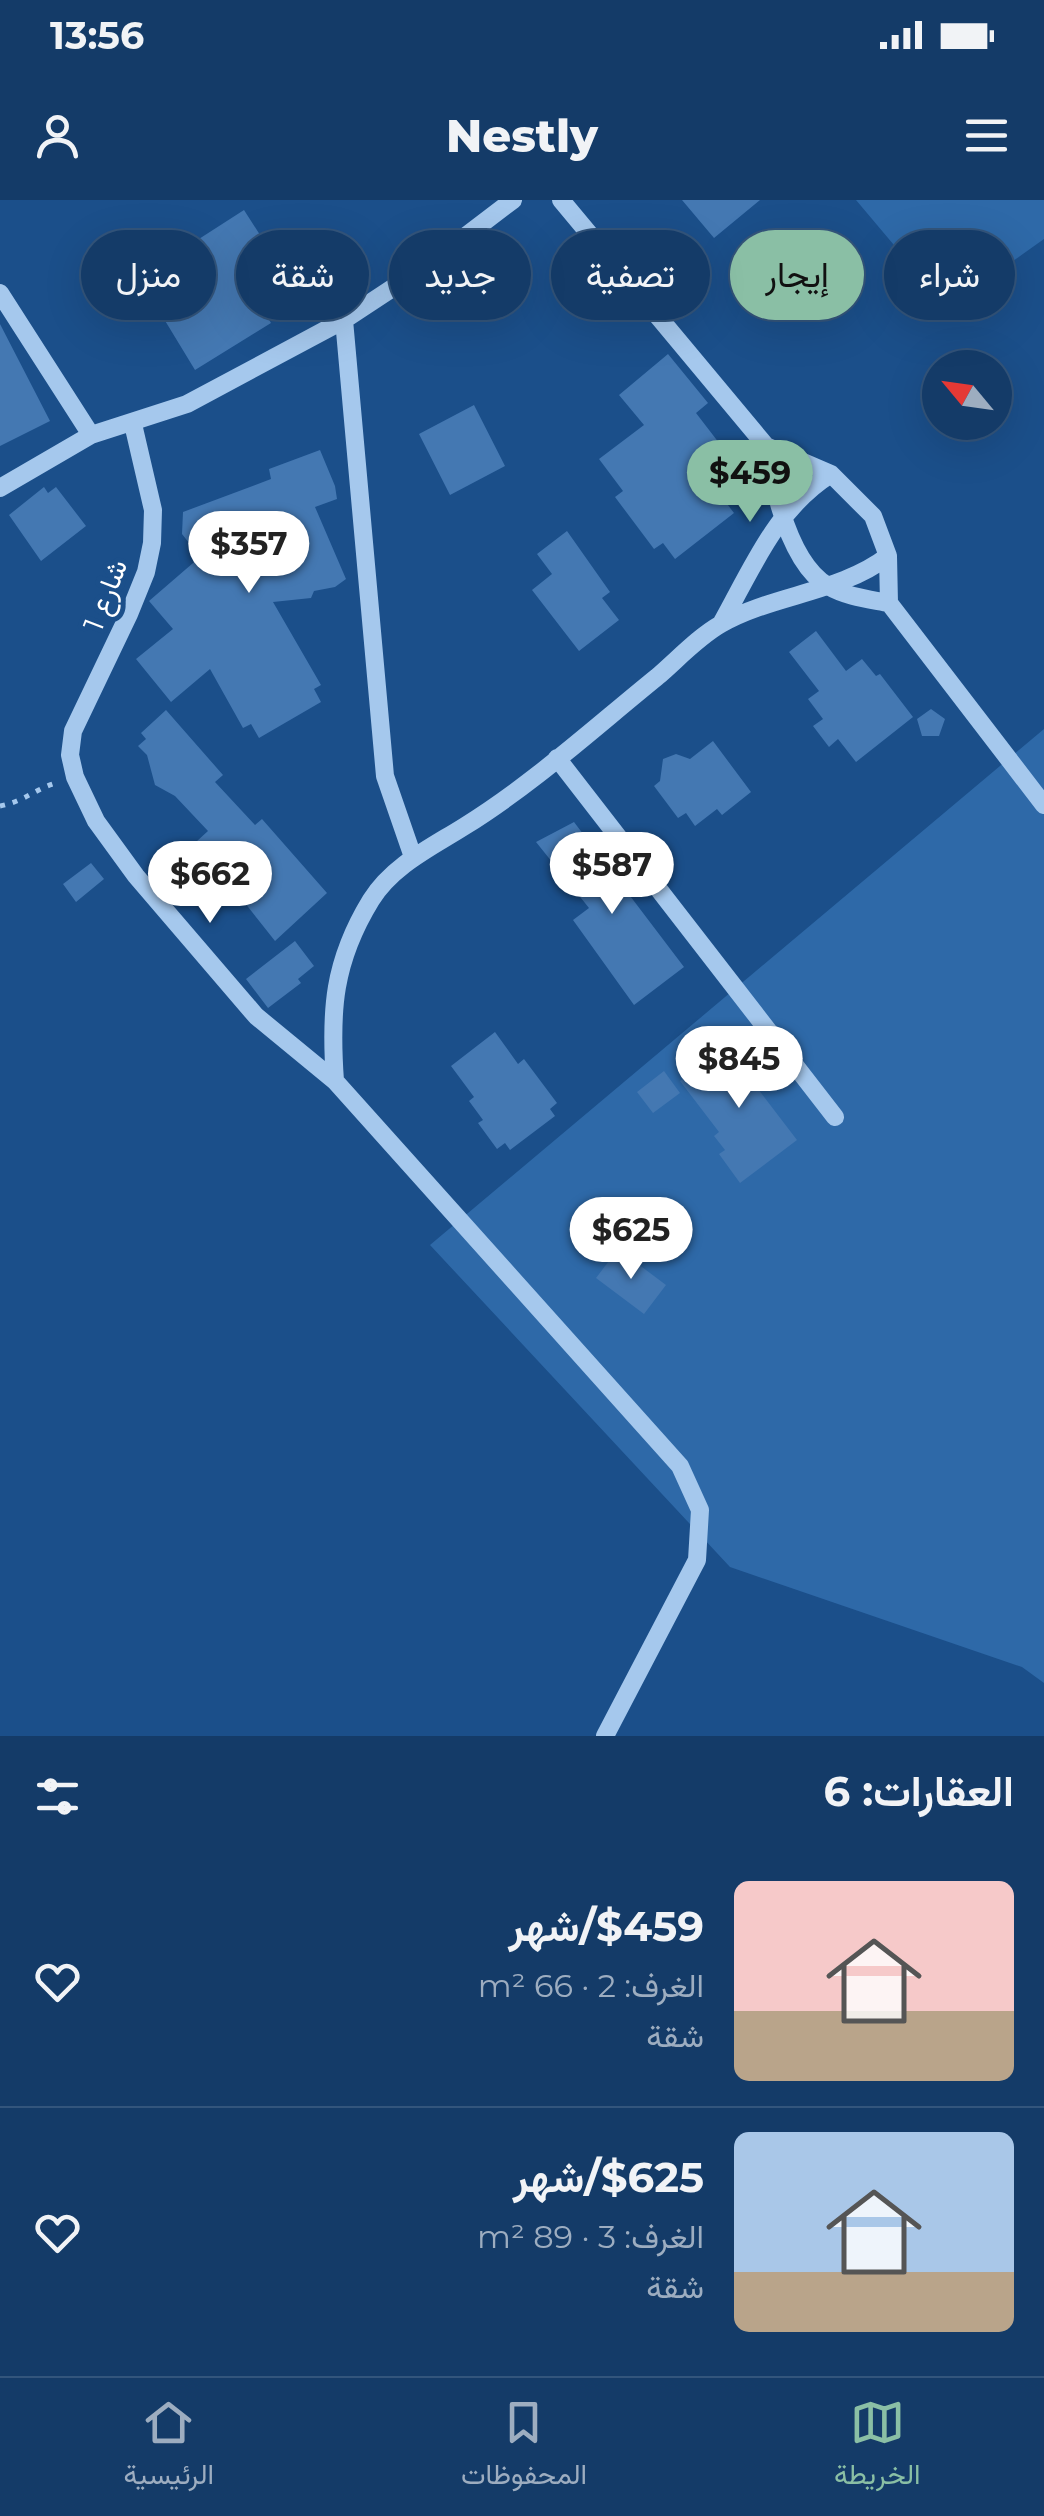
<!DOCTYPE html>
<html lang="ar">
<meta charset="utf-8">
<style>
body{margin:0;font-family:Montserrat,Vazirmatn,sans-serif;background:#1d426e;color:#f1f3f6;direction:rtl;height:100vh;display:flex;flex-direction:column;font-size:38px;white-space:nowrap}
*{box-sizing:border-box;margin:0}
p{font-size:32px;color:#9dadc0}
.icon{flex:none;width:55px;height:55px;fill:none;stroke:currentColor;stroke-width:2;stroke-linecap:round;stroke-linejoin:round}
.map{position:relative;height:1536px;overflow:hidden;direction:ltr}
.drawer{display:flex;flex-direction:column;background:#143b68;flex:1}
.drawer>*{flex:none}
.hud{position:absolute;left:30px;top:30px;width:985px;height:90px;direction:rtl;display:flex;gap:20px}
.needle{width:65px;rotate:299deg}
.fabs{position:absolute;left:922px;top:150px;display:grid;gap:20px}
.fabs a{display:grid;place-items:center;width:90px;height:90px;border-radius:50%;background:#143b68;box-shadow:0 10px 40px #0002,0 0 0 2px #33557c;font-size:50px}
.price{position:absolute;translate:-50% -85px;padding:0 22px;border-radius:35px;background:#fff;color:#222;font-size:32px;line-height:65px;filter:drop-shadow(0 2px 5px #0008)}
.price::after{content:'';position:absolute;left:50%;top:60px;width:30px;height:22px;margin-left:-15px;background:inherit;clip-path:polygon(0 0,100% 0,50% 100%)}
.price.selected{background:#8abfa5;color:#111}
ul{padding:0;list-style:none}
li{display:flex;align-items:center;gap:30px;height:250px;padding:0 30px}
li+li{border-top:2px solid #33557c}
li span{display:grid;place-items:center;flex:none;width:280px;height:200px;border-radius:15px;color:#555}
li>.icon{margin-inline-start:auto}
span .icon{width:120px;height:120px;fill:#fffc;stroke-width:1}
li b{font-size:42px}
h2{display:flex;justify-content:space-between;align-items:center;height:120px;padding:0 30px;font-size:42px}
.tag{padding:0 35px;border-radius:45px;background:#143b68;box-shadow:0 10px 40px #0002,0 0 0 2px #33557c;font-size:35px;line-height:90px}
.tag.selected{background:#8abfa5;color:#111}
.status{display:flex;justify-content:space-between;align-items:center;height:70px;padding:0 50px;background:#143b68;direction:ltr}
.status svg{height:28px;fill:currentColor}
header{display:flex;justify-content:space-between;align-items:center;height:130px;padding:0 30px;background:#143b68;font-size:45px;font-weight:800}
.menu{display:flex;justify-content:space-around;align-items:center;height:140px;border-top:2px solid #33557c;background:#143b68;font-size:28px;color:#9dadc0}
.menu a{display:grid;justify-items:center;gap:5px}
.menu .selected{color:#8abfa5}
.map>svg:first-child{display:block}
.green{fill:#2e69a8}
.building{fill:#4478b2}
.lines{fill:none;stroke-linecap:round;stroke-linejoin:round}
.path{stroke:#a5c8ed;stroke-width:5;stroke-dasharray:5 8;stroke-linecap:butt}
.minor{stroke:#a5c8ed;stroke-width:18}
.labels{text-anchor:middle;stroke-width:10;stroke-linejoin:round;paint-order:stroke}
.street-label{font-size:28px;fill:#fff;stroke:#1b4f8a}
</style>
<div class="status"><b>13:56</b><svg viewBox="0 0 49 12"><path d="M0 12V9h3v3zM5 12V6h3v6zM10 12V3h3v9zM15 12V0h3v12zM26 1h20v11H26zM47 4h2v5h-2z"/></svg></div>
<header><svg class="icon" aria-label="menu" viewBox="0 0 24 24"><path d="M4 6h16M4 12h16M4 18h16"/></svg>Nestly<svg class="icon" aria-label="person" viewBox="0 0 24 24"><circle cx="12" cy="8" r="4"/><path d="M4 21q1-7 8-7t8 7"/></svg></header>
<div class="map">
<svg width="1044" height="1536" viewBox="0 0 1044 1536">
<rect width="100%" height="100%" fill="#1b4f8a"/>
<path class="green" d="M856,0H1044V39L947,108Z
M1044,529V1483L1022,1467L730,1367L430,1045Z"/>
<path class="building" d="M682,0H760L714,38Z
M244,10L269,49L239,69L271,123L195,170L164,119L208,92L190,64L196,60L188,46Z
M0,124L50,221L0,246Z
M668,154L708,203L696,213L726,252L702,271L734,313L675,359L663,343L654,349L615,297L623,291L599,259L644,225L619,195Z
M474,205L505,266L450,295L419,234Z
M320,250L335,286L337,299L315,307L346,379L335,387L314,391L311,398L273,402L321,485L314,489L321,502L259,538L251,524L243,528L210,469L171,502L136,459L173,429L149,401L200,357L182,334L183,312L271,279L269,269Z
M44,287L48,293L56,287L86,326L41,361L9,315Z
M567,331L610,392L602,398L619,420L579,451L532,390L552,374L537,354Z
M816,431L846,471L862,459L876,476L880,474L913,517L856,562L838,539L829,547L813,526L823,519L808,499L819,491L789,452Z
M931,509L945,519L939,536H922L917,519Z
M166,510L223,575L215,582L255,625L262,619L327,693L275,741L230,684L227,687L222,681L199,675L186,662L185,652L208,631L175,596L155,585L147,555L138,546L146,539L141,533Z
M713,541L751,592L722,615L717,609L695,626L686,613L678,618L654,586L660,581L663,559L676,554L690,559Z
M574,622L684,767L634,805L573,720L589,708L536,642Z
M91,663L104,679L76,702L63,684Z
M295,741L314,766L298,779L301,783L268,808L246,779Z
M495,832L518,864L524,859L557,903L550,909L555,916L510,950L505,943L497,949L478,923L483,920L469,901L474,897L451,866Z
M726,845L737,859L747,852L769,881L758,889L797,940L740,983L719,954L725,950L714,936L719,932L680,881Z
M664,871L680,893L653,913L637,892Z
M618,1049L666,1085L644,1114L596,1078Z"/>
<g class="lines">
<path class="path" d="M0,606C25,601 35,589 56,583"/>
<path class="minor" d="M561,0L766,246L831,274L873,316L888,356L889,403L1044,605
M0,93L91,235
M344,120L385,576L413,657
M133,224L153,310L152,343L146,372L129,414L73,531L70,555L75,577L96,621L136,676L256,816L335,881L680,1266L700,1310L697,1360L605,1536
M766,246C773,287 789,363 828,386C847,397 868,399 889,403
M0,288L91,235L187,204L344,120L429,64L513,0
M721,424C752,369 776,308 831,274
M557,558L835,917
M335,881C330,811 333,762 371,700C393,665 432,647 465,626C534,583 594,528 657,477C677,460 698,437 721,424C774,394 840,393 888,356"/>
</g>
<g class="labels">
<g class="street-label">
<text transform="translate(105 395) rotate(-69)" y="10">شارع 1</text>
</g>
</g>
</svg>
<div class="fabs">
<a><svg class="needle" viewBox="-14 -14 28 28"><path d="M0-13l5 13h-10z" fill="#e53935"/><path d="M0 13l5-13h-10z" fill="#9dadc0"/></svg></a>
</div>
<b class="price selected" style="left:750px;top:325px">$459</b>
<b class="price" style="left:249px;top:396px">$357</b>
<b class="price" style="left:612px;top:717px">$587</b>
<b class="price" style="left:210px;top:726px">$662</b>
<b class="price" style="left:739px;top:911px">$845</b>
<b class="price" style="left:631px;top:1082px">$625</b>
<div class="hud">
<a class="tag">شراء</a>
<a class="tag selected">إيجار</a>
<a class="tag">تصفية</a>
<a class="tag">جديد</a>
<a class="tag">شقة</a>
<a class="tag">منزل</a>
</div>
</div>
<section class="drawer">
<h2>العقارات: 6<svg class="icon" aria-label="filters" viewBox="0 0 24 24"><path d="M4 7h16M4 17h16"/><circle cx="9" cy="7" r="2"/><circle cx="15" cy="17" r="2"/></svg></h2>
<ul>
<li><span style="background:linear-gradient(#f6c9c9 65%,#b9a48a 0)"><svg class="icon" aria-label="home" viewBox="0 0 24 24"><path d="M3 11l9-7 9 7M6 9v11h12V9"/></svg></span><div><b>$459/شهر</b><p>الغرف: 2 · 66 m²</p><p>شقة</p></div><svg class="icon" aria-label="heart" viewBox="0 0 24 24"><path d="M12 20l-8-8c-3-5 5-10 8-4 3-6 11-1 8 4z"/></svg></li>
<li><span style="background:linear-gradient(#a9c7e8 70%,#b9a48a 0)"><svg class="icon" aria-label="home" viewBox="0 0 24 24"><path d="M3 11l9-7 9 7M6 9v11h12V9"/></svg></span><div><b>$625/شهر</b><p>الغرف: 3 · 89 m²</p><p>شقة</p></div><svg class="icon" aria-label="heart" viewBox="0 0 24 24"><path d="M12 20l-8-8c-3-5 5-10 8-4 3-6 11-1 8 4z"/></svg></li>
</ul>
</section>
<nav class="menu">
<a class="selected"><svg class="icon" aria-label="map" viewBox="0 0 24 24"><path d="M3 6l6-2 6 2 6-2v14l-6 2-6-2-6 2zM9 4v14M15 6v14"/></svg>الخريطة</a>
<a><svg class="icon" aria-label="saved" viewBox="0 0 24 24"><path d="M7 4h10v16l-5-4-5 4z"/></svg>المحفوظات</a>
<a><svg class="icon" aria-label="home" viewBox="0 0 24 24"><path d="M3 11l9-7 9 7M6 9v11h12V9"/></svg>الرئيسية</a>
</nav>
